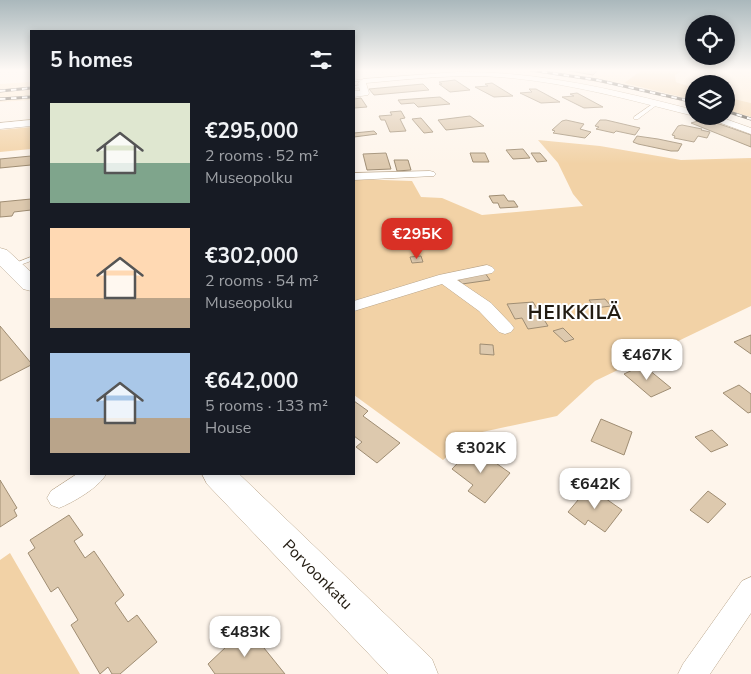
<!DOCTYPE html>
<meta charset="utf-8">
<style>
body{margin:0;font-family:"Nunito Sans",sans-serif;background:#242831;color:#f1f3f6;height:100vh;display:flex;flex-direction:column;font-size:19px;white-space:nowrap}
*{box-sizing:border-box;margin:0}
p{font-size:16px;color:#9ea1a6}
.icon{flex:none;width:28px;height:28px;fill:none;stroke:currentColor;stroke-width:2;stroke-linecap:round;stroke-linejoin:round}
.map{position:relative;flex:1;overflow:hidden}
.drawer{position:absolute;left:30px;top:30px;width:325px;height:445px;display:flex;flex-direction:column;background:#171b24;border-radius:0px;box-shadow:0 2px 8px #0003}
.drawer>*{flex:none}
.tools{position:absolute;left:685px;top:15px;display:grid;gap:10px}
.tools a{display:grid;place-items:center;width:50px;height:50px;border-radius:50%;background:#171b24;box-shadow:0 2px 8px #0003;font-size:25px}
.price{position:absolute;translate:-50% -42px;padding:0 11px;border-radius:10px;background:#fff;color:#222;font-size:16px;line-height:32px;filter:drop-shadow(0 1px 2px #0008)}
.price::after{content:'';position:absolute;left:50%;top:30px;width:15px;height:11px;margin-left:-8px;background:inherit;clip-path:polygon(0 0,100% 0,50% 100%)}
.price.current{background:#d93025;color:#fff}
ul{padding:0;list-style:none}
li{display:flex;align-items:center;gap:15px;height:125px;padding:0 20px}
li span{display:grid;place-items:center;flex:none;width:140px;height:100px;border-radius:0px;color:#555}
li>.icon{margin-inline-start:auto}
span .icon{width:60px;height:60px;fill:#fffc;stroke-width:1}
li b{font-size:21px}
h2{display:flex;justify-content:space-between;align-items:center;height:60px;padding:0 20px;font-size:21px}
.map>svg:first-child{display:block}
.built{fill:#fde9ce}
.green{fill:#f2d2a6}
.building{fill:#ddc9ae;stroke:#9f8d73}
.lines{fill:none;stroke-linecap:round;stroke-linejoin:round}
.lane-casing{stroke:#b9a58b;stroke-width:1}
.street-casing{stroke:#b9a58b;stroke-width:1}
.secondary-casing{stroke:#b9a58b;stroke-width:1}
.lane{fill:#fff;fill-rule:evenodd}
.street{fill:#fff;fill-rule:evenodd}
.secondary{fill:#fff;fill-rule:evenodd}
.rail-casing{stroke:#474036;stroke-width:3}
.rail{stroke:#fff;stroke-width:2;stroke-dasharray:5.5;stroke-linecap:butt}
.labels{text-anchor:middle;stroke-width:4;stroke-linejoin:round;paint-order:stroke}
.near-street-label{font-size:16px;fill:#231c12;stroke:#fff}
.district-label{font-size:19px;font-weight:bold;letter-spacing:1px;fill:#231c12;stroke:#fff}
</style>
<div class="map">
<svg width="751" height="674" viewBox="0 0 751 674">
<rect width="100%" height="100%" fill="#fef5eb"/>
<path class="built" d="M506,70H642L624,83L694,100V104L619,86L550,74Z
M684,70H751V103L726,97V84H694V88L676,82L675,75Z
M31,82V100L0,102V84Z"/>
<path class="green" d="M642,70H684L675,75L676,82L694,88V100L624,83Z
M726,97L751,103V117L726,110Z
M31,127V149L0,152V130Z
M538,140L600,146L681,160L751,158V306L595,381L557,416L473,434L443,460L354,395V179L412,181L421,197L442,198L482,215L583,206L573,194L558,163Z
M10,553L80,674H0V560Z"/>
<path class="building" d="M564,70H590L597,71L593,75Z
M455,80L470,90L450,92L439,84H442L439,82Z
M492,83L513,96L494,97L475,87L488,86L485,84Z
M423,84L429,90L374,95L369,89Z
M529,89H536L560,102L541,103L520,93L532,92Z
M577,93L603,107L584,108L562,97L574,96L570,94Z
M440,97L450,104L418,107L414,103L401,104L398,100Z
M361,98L367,107L354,108V99Z
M401,111L405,118L400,119L406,131L390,132L385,120H381L379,116L392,115L390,112Z
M470,116L484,126L446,130L438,120Z
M421,118L433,132L424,133L412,119Z
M705,119L751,135V147L691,123Z
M566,120L584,124L580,129L591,132L585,138L553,133L555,131L552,130L562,121Z
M600,120H606L640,128L635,135L616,131L614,133L596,129L599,127L595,126Z
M682,125L702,129L701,130L710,132L707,138L698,136L694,142L674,138L675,136L672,135L678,126Z
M374,131L377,134L354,137V133Z
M637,136L658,139L682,144L678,151H671L638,144L633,142Z
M523,149L530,158L513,159L506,150Z
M386,153L391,169L367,170L363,154Z
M470,153H485L489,162H473Z
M531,153H540L547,161L537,162Z
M31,156V165L0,168V159Z
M394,160H408L411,170L397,171Z
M504,195L508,201H514L518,207L500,208L498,203H493L489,196Z
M31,199V210L14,212L12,216L0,217V202Z
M420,236L424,249H414L410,237Z
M421,256L423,262L412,263L410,257Z
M485,273L490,280L462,284L457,278Z
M605,299L611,306L595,308L589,300Z
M533,302L548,326L528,329L522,318L515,319L507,304Z
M0,326L31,363V365L0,381Z
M563,328L574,339L565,342L553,331Z
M751,335V354L734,342Z
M480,344L493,345L494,355L480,354Z
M643,365L671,388L651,397L624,374Z
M739,385L751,394V412L748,413L723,393Z
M354,401L368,411L363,416L400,443L377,463L356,447L362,442L354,436Z
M601,419L632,432L624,455L591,441Z
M712,430L728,445L711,452L695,437Z
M473,447L510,473L485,503L468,491L473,485L452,469Z
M0,480L17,508L14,510L17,516L0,527Z
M589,487L622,510L605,532L588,520L585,525L568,512Z
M708,491L726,504L708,523L690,510Z
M69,515L83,535L74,541L85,558L94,551L124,595L115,603L128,622L137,615L157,642L120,674H112L108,667L100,674L71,625L78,620L58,587L51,592L28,553L35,548L30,540Z
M247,627L285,674H215L208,664Z"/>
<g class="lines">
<defs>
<path id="lane" d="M354,79L365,81L363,82L354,81Z
M363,85L365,87L354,88V86Z
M654,103L658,104L638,119H634V117Z
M31,257V261L12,268L8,266Z"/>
<path id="street" d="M457,72C538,71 616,90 694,110V116C630,100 566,82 499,77C455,74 411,79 366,83L369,93L368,95L354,97V91H360L358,83L363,79Z
M702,116H717L751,128V134Z
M31,120V126L0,129V123Z
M430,171L434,172L436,174L434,176L354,180V173Z
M487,265L492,267L495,270L492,273L457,280L491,303L511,324L514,328L511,332L505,334L499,332L479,311L442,284L354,311V301L439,275Z
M77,474H106C100,487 72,503 59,508L51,505L47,498L51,491Z
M751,577V613L710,674H678L683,664L742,581Z"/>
<path id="secondary" d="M0,248L7,250L31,272V291L23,289L0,266Z
M202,474H239L432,659L438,674H388L207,484Z"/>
</defs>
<use href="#lane" class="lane-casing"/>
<use href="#street" class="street-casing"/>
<use href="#secondary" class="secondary-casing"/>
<use href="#lane" class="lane"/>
<use href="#street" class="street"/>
<use href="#secondary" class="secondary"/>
<defs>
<path id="rail" d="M354,70H358
M531,70L597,80L694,102
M0,91L31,88
M0,99L31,97
M726,111L751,119"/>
</defs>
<use href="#rail" class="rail-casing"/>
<use href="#rail" class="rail"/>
</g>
<linearGradient id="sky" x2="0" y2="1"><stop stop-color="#aab8bc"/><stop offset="0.43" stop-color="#fffaf6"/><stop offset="1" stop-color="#fffaf6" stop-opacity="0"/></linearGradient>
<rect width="751" height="164" fill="url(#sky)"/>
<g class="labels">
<g class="near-street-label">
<text transform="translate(318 574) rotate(45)" y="6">Porvoonkatu</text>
</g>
<g class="district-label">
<text x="575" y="319">HEIKKILÄ</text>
</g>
</g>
</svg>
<div class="tools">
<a><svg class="icon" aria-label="locate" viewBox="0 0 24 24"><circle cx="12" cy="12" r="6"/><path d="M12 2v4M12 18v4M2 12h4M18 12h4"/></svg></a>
<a><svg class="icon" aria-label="layers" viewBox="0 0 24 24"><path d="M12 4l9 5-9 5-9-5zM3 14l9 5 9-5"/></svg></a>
</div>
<b class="price current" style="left:417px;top:260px">€295K</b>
<b class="price" style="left:647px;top:381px">€467K</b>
<b class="price" style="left:481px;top:474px">€302K</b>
<b class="price" style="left:595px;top:510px">€642K</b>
<b class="price" style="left:245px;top:658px">€483K</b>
<section class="drawer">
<h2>5 homes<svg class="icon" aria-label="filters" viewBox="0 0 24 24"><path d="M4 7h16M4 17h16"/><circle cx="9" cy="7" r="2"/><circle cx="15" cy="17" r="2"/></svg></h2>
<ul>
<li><span style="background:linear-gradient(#dfe7d0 60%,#7fa58c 0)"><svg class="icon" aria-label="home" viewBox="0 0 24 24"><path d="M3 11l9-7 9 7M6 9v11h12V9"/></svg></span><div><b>€295,000</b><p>2 rooms · 52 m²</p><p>Museopolku</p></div></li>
<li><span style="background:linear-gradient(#ffd9b3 70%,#b9a48a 0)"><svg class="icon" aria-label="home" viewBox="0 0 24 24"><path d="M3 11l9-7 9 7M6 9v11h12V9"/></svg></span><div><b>€302,000</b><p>2 rooms · 54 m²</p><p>Museopolku</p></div></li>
<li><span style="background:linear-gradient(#a9c7e8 65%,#b9a48a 0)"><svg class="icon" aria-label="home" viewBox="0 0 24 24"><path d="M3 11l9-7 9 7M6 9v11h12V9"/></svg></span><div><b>€642,000</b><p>5 rooms · 133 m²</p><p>House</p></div></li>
</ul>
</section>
</div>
